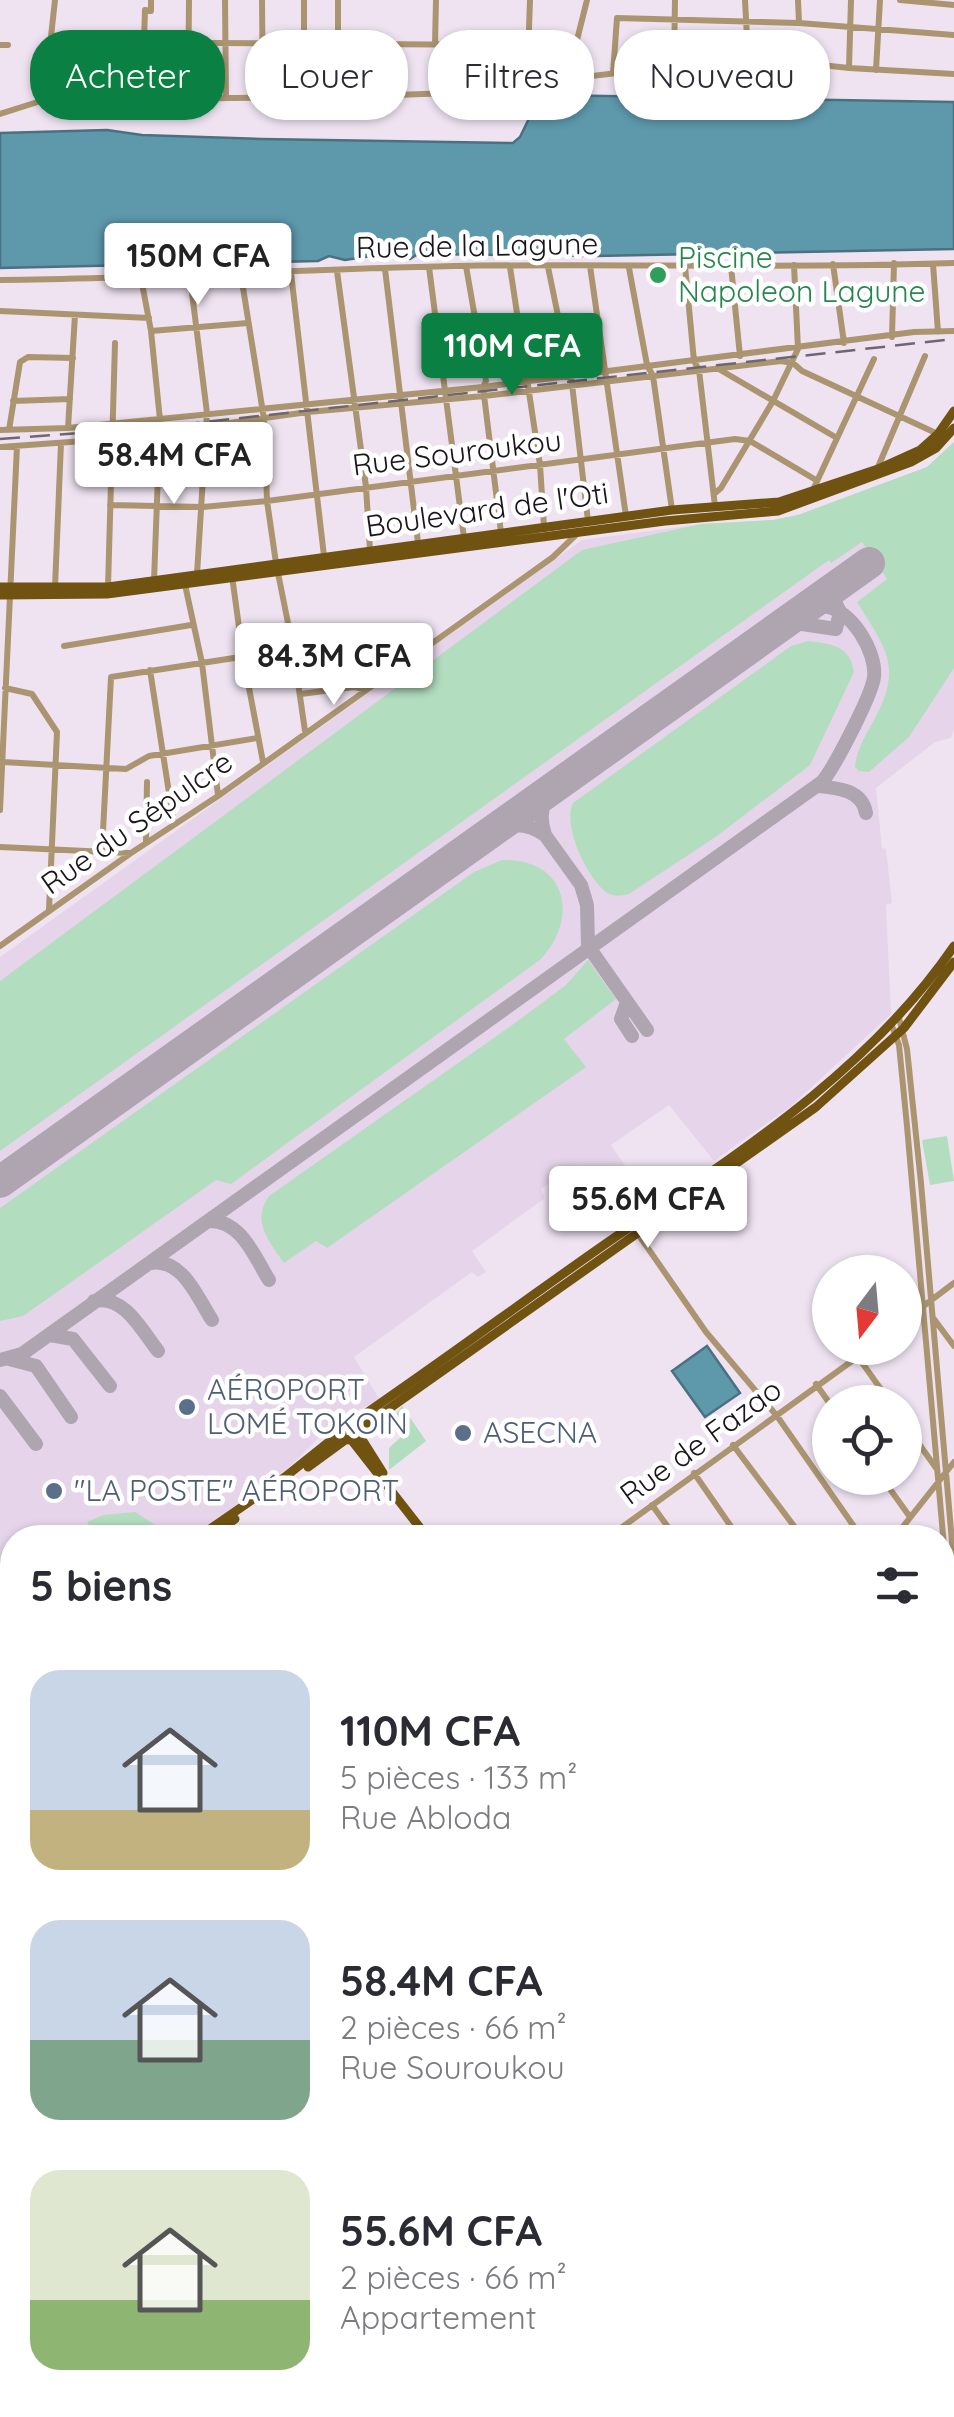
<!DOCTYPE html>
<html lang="fr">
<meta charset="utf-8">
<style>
body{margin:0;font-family:Quicksand,sans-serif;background:#f2f2f3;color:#2b2b33;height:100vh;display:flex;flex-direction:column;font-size:38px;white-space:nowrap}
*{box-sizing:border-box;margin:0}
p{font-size:32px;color:#7c7c81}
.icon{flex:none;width:55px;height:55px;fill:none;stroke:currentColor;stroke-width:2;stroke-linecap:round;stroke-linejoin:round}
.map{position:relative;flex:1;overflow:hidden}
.details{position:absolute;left:0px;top:1525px;width:955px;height:892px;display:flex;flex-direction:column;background:#fff;border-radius:40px 40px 0 0;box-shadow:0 2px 8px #0004}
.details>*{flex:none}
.banner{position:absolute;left:30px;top:30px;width:895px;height:90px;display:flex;gap:20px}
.needle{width:65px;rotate:196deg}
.tools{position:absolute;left:812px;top:1255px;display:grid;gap:20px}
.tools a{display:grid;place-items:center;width:110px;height:110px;border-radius:50%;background:#fff;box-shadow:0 2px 8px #0004;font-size:50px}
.price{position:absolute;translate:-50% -85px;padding:0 22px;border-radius:10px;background:#fff;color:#222;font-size:32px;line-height:65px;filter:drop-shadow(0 2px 5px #0008)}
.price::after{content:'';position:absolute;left:50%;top:60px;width:30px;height:22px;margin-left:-15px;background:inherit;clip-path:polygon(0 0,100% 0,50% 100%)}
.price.current{background:#0b8043;color:#fff}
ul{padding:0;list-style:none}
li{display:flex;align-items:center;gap:30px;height:250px;padding:0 30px}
li span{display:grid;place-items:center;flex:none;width:280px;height:200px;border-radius:30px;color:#555}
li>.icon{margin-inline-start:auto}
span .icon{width:120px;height:120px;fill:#fffc;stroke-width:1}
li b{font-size:42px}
h2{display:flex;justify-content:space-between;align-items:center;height:120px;padding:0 30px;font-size:42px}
.tag{padding:0 35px;border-radius:40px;background:#fff;box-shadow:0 2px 8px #0004;font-size:35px;line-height:90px}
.tag.current{background:#0b8043;color:#fff}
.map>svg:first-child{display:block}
.built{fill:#e6d5ea}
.green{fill:#b2ddbf}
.water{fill:#5d98ab;stroke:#497180;stroke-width:2.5}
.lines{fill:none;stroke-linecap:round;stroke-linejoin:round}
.taxiway{stroke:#aea5b1;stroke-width:14}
.runway{stroke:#aea5b1;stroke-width:32}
.minor{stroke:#ab9570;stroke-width:6}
.major{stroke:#705211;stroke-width:9}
.rail{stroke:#6e6770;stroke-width:2.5;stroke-dasharray:20 10;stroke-linecap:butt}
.leisure-dot{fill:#2e9e5b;stroke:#fff;stroke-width:4}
.service-dot{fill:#5c6f8a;stroke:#fff;stroke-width:4}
.labels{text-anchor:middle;stroke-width:9;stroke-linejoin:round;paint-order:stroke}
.street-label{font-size:30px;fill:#19151a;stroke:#fff}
.leisure-label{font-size:30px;fill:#27864d;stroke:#fff;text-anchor:start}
.service-label{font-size:30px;fill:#4e5e75;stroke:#fff;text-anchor:start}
</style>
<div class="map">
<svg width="954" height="2417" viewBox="0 0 954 2417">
<rect width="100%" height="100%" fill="#efe3f2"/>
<path class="built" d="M954,442V729L951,738L935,742L876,788L882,848L886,849L892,903L886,905L891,1014L791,1106L714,1161L669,1105L611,1145L652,1205L621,1225L577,1165L541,1189L545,1198L472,1251L486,1272L478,1277L472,1272L354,1357L380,1400L337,1420L286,1470L190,1537L12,1538V1661L0,1670V957L582,540L701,524L773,520L798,515L927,467Z
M6,2378L12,2382V2405H45L58,2417H0V2384Z"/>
<path class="green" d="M954,442V668L909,737L869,772L859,771L855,767C857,747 867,734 876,716C903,665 884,646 857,602L887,579L862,542L831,563L829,560L0,1151V981L582,550L701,524L773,520L798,515L927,467Z
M808,641C831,644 850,645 854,672L810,765L717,836L629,894C621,896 613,897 606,892C587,878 562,825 573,803L791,646Z
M502,860C566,858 580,916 541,959L231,1184L216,1180L23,1316L0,1321V1208L474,872Z
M588,960L616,999L564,1039L586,1067L327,1248L316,1241L284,1263C269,1241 251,1222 269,1196L515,1023L566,985Z
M947,1136L954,1181L930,1185L922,1140Z
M402,1406L426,1441L389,1470V1448L401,1437L395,1426L391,1428L389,1425Z
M135,1512L172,1536L97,1537L87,1522L103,1515Z"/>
<path class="water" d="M547,95L954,102V249L595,256L418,254L410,259L378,255L345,260L329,256L318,261L0,268V133L107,130L142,135L262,139L513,143L520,137L540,96Z
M707,1346L740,1393L705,1417L672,1371Z"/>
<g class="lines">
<path class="taxiway" d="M778,628L795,623L836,629L840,612L833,598L826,594
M818,786C838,788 862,790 866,813
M545,835L581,885L587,905L588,946L647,1030
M486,836C507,823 524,821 545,835C537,811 544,797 562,781
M627,1002L621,1019L632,1036
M209,1221C241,1220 254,1256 269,1280
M150,1263C182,1257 197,1297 212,1320
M94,1301C124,1294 142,1331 158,1351
M50,1335L73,1339L110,1386
M9,1359L36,1366L71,1417
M0,1360L22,1354L36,1344L822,782C834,768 872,695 874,677C877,652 851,608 823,606C816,606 808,609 801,612
M0,1396L36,1444"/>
<path class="runway" d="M0,1182L869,563"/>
<path class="minor" d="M225,0L226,98
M262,0L263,98
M745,0L748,57
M798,0L799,23
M900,0L954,5
M50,42L528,45
M435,44L436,0
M0,45H8
M674,66L675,0
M849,68L851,0
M876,70L880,0
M613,73L617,18L799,23L954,35
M567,80L587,0
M527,85L530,0
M338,97V0
M142,98L145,10L151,11V0
M188,98L189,0
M304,98V0
M44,100L55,0
M0,114L44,100L338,97L452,93L748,57L849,68L954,74
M833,264L844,343
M933,264L938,332
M466,266L486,381L483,387L501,533
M590,266L626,516
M685,266L694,361L699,370L715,506
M731,266L740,356
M429,267L464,538
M510,267L540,465L544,527
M548,267L572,384L588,521
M629,268L647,365L653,376L672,510
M385,269L418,543
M337,271L366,487L370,550
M291,273L324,556
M241,275L264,419L267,501L276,563L293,648L305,731
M190,277L207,413L197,574
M141,278L151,331L160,420L154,581
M0,280C152,279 303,269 454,266C621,263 788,269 954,263
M0,311L149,318
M151,331L248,323
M892,337L894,263
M717,368L837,438
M13,401L70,399
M68,428L75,315
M0,430L68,428L483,387L914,332L954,331
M9,430L20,362L28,357L73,358
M0,447L112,439L308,412L484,396L781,361L793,363L802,371L938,434
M878,467L925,356
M812,492L874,359
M714,494L721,488L773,401L798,349L794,265
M110,505L203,507L267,501L735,439L750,441L816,480
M232,576L243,656L263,762
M184,580L202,663L218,795
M55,587L61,443
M108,587L115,343
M64,646L191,625
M150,670L174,825
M5,688L32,694L57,732L49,910
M301,694L354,687L364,689
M3,762L126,769L149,756L257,738
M0,810L17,446
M146,842L147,782
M0,847L129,853
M102,851L111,677L338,642
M0,946L131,853L218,796L553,557L580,531
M899,1018L907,1049L921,1183L954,1565
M892,1026L899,1045L907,1126L954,1660
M636,1231L706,1332L777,1416L862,1538
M934,1319L954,1346
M905,1320L954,1283
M858,1357L890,1402
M816,1384L830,1404
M905,1424L936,1468
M733,1445L803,1538
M694,1473L739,1538
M882,1478L910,1517
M652,1505L676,1538
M607,1538L870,1348
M894,1538L954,1462
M0,1695L12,1713
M942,1759L954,1758
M0,1777L12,1795
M942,1818L954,1817
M942,1875L954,1876
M0,1879L12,1894
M2,1972L12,1978
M0,1974L12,1962
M0,2036L12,2043
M0,2080L12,2070
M942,2102L954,2101
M0,2127L12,2126
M0,2164H12
M0,2204H12
M942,2224L954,2226
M0,2245L12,2244
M0,2285L12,2284
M942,2311L954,2312
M953,2312L954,2301
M0,2324L12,2323
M0,2365L12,2364
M942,2371L954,2372
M130,2405L142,2417
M316,2405L324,2413
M751,2406L799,2417
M80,2417L91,2405
M162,2417L174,2405
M245,2417L257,2405
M320,2417L332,2405
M373,2417L385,2405
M462,2417L474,2405
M870,2417L872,2405
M946,2417L954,2380"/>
<path class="major" d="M0,587H108L672,510L779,502L878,469L920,450L938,434L954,411
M0,595L107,594L665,521L778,511L911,462L936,448L954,428
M954,946C867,1073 736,1155 611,1240C536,1292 463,1346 388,1398L358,1419H345L340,1426L343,1439L357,1441L363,1435V1427L816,1107L904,1028L954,962
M361,1438L383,1473
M353,1442L428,1538
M308,1467L345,1440
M197,1538L285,1477L340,1433
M208,1538L235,1519
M0,1675L12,1666
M0,1685L12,1676
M942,2024L954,2021
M749,2417L751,2405"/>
<path class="rail" d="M0,439L160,427L954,339"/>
</g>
<circle class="leisure-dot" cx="658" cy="275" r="10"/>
<g class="service-dot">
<circle cx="187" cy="1407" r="10"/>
<circle cx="463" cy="1433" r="10"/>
<circle cx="54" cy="1491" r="10"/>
</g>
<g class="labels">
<g class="street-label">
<text transform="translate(477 246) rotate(-1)" y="10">Rue de la Lagune</text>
<text transform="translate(457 453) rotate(-7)" y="10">Rue Souroukou</text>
<text transform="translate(487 510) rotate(-8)" y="10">Boulevard de l'Oti</text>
<text transform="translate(137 823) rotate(-35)" y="10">Rue du Sépulcre</text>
<text transform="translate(701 1442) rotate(-36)" y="10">Rue de Fazao</text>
</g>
<g class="leisure-label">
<text x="678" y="268">Piscine<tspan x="678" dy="34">Napoleon Lagune</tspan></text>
</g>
<g class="service-label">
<text x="207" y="1400">AÉROPORT<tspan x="207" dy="34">LOMÉ TOKOIN</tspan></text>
<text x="483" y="1443">ASECNA</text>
<text x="74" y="1501">"LA POSTE" AÉROPORT</text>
</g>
</g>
</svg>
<div class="tools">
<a><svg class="needle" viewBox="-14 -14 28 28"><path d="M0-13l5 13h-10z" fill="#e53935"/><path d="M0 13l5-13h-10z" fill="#7c7c81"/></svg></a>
<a><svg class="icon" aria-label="locate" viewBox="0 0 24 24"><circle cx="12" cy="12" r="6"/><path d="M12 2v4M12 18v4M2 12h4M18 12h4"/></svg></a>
</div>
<b class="price" style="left:198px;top:308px">150M CFA</b>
<b class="price current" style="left:512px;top:398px">110M CFA</b>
<b class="price" style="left:174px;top:507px">58.4M CFA</b>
<b class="price" style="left:334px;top:708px">84.3M CFA</b>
<b class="price" style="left:648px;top:1251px">55.6M CFA</b>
<div class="banner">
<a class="tag current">Acheter</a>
<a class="tag">Louer</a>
<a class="tag">Filtres</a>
<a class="tag">Nouveau</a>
</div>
<section class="details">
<h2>5 biens<svg class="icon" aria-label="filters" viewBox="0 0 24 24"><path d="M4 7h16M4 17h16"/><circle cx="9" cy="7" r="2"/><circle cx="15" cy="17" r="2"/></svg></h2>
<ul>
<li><span style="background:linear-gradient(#c9d6e8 70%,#c2b280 0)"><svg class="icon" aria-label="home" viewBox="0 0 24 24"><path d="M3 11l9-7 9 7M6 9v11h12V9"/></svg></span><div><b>110M CFA</b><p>5 pièces · 133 m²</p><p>Rue Abloda</p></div></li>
<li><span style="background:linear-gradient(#c9d6e8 60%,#7fa58c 0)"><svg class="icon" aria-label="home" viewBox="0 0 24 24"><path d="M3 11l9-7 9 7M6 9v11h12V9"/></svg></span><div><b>58.4M CFA</b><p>2 pièces · 66 m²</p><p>Rue Souroukou</p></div></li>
<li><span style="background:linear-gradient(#dfe7d0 65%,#8fb573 0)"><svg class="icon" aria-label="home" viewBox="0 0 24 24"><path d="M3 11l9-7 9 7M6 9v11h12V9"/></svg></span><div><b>55.6M CFA</b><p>2 pièces · 66 m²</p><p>Appartement</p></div></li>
</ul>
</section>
</div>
